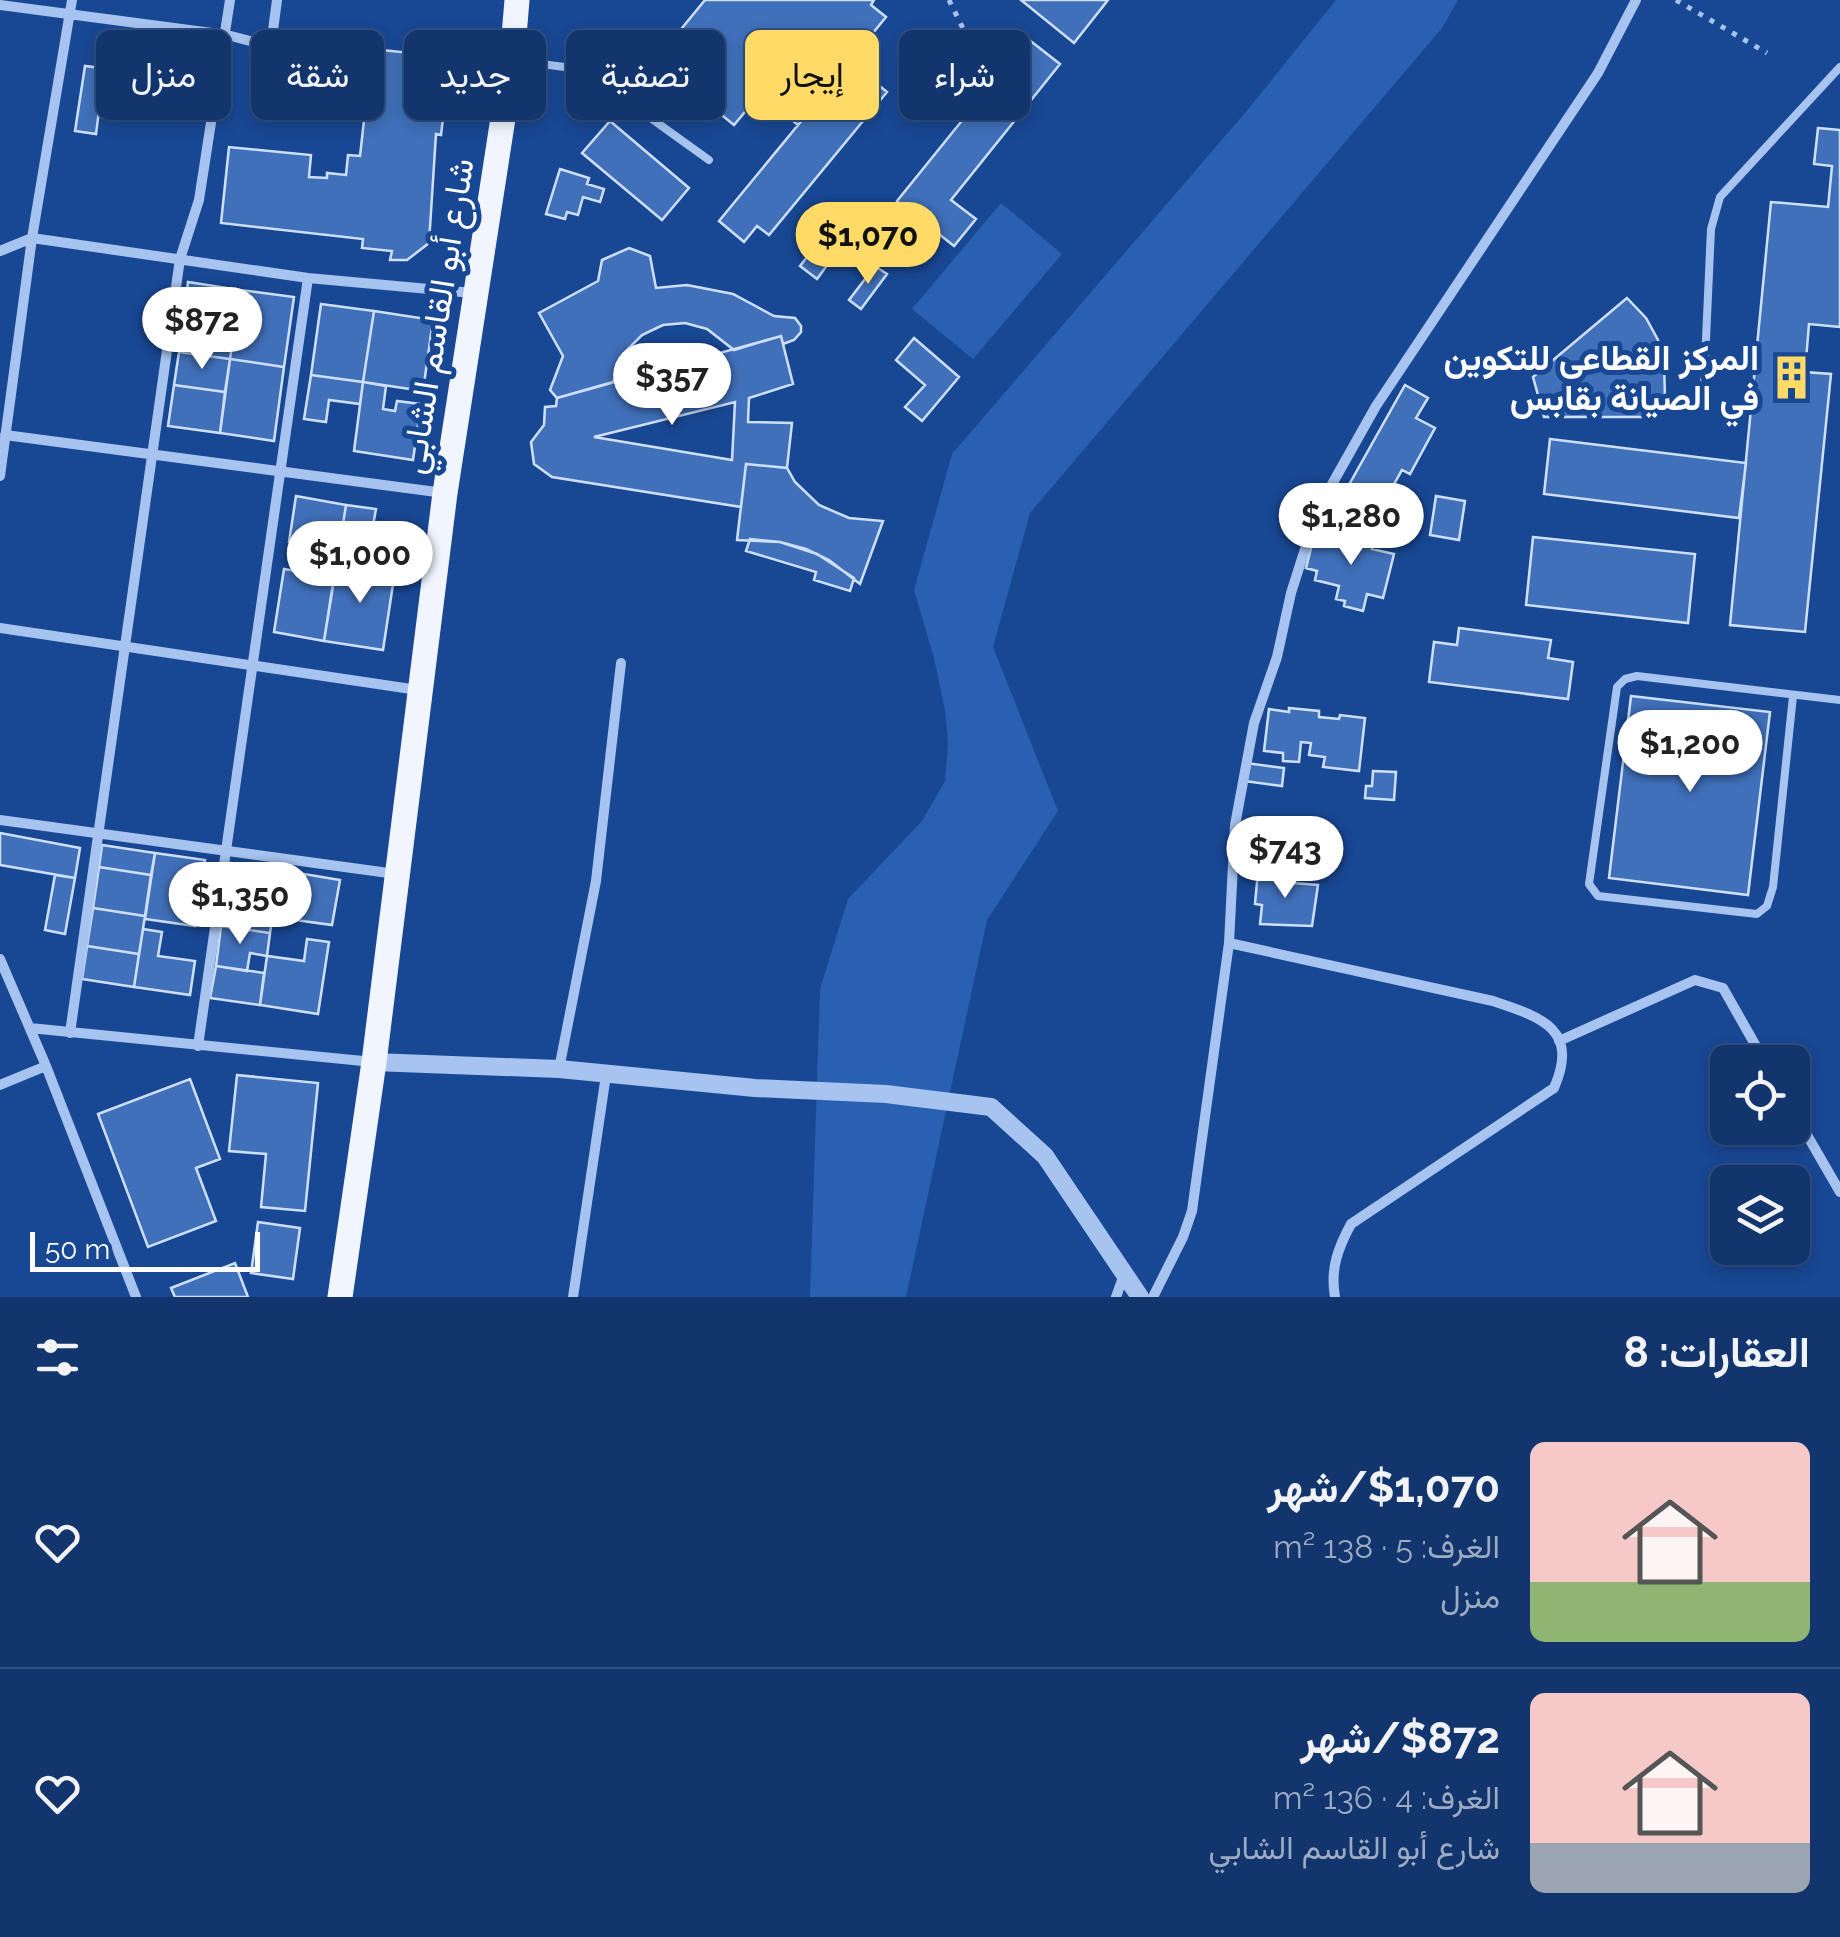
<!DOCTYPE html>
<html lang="ar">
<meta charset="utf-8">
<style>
body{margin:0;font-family:Raleway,Vazirmatn,sans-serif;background:#1b3d73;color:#f1f3f6;direction:rtl;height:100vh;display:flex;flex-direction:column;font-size:38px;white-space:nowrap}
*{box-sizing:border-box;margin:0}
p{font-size:32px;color:#9cabc2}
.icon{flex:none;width:55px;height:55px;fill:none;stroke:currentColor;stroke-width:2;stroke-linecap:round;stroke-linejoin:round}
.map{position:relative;height:1297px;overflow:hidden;direction:ltr}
.sheet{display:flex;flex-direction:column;background:#12356e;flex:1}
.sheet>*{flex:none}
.hud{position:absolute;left:30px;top:30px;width:1000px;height:90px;direction:rtl;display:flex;gap:20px}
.controls{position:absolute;left:1710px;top:1045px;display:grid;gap:20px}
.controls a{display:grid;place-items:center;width:100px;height:100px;border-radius:15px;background:#12356e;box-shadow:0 5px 15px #0003,0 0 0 2px #315081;font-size:50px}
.scale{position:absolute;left:30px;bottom:25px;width:230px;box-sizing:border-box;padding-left:10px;border:5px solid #fff;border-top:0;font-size:28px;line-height:35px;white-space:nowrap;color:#fff;-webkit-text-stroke:8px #184793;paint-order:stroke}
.price{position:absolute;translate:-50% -85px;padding:0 22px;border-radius:35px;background:#fff;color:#222;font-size:32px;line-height:65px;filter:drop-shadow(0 2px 5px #0008)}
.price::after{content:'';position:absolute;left:50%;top:60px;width:30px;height:22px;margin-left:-15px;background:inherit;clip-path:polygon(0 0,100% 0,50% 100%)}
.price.selected{background:#ffda66;color:#111}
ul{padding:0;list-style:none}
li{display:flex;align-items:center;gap:30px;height:250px;padding:0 30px}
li+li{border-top:2px solid #315081}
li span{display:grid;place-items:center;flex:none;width:280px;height:200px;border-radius:15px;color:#555}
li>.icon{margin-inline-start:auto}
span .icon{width:120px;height:120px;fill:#fffc;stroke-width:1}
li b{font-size:42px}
h2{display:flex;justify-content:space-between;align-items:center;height:120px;padding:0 30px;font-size:42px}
.chip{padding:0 35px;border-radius:15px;background:#12356e;box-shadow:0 5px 15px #0003,0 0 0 2px #315081;font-size:35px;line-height:90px}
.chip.selected{background:#ffda66;color:#111}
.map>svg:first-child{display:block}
.green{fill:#2a60b1}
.building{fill:#4070ba;stroke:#cee0fb;stroke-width:2.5;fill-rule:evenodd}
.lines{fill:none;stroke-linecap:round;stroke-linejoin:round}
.path{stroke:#a7c4f0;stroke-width:5;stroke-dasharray:5 8;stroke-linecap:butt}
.service{stroke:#a7c4f0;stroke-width:8}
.minor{stroke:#a7c4f0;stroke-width:10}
.tertiary{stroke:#a7c4f0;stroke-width:18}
.primary{stroke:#f0f5ff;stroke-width:25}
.labels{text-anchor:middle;stroke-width:10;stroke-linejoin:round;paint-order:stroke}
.street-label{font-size:35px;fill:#fff;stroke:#184793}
.poi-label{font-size:35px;font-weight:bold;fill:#fff;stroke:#184793;text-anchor:end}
</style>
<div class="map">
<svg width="1840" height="1297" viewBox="0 0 1840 1297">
<rect width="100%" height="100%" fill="#184793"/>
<path class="green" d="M1336,0H1458L1442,28L1030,513L993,647L1058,811L987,920L906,1297H810L820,989L848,899L922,821L945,781L948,744L945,710L934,658L914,590L952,454L1250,107Z
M1001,203L1062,254L973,359L912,309Z"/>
<path class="building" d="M705,0H874L871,5L886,17L798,125L760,94L734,125L655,61Z
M1021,0H1108L1074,43Z
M1028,39L1060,64L951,200L976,219L954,246L897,201Z
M289,41L366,50L359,100L284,91Z
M372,49L421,54L419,73L448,76L441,135L436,134L429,243L407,260H390L392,251L362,248L363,239L221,223L229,147L311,155L309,177L327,178V173L346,175L348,155L360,156Z
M104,54L147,61L142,96L122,93L120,106L100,103L96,134L75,131L85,66L102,68Z
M850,62L887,92L769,235L757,226L744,242L719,221Z
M610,121L689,188L662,220L582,153Z
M1818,128L1840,130V327L1809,324L1805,372L1831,374L1805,632L1730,625L1771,202L1828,207L1832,166L1814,164Z
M560,169L589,178L587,184L604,189L600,202L583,197L578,215L567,212L565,219L546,214Z
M815,247L831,260L817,279L800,266Z
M629,248L650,256L656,288L687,285L733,294L774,316L795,318L801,326V332L794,340L783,344L781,336L734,350L707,329L685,323L663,325L642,335L626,351L613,382L557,398L550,390L563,356L539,313L598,281L602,260Z
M875,266L887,274L861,309L849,300Z
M188,282L240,290L230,359L179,352Z
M240,290L294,297L284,367L230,359Z
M1627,298L1646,318L1658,340L1664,364L1665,397L1660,417H1544L1533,377Z
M321,304L374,311L363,382L311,375Z
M374,311L433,320L423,391L363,382Z
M781,336L793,384L749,398L748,422L792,423L787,468L746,464L741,507L552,477L534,464L531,442L544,425L545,407L556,406L557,398ZM735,402L732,460L594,437Z
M914,338L959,377L922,421L905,407L925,385L896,360Z
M179,352L230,359L225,392L174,385Z
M230,359L284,367L274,441L220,433Z
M311,375L363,382L360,404L329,400L326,422L304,419Z
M363,382L386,386L383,409L395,411L397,401L421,404L413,460L354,451Z
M174,385L225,392L220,433L168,426Z
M1405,385L1428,398L1416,418L1435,428L1410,474L1402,470L1384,502L1350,483Z
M1550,439L1746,463L1739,518L1544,494Z
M746,464L787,468L795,482L819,505L849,518L883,521L860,584L829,560L806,549L780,542L737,540Z
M1331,486L1379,511L1371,527L1319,512Z
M296,496L346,505L341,537L327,535L325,548L289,542Z
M1436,496L1465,501L1459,540L1430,535Z
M346,505L376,509L372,531L401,536L395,571L337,562Z
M1327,531L1374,542L1372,549L1394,554L1383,598L1367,594L1363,611L1344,606L1345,601L1336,599L1339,586L1315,580L1317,571L1306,568L1312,544L1323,546Z
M1533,537L1695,554L1688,623L1526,605Z
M750,539L780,542L817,554L854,578L850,591L814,580L816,572L746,551Z
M337,562L395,571L383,650L324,641Z
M284,569L334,577L324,641L274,632Z
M1459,628L1551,640L1548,658L1573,662L1568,699L1429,682L1434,642L1457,645Z
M1631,696L1770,712L1748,895L1609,878Z
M1289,708L1319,711V717L1339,719L1340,715L1365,718L1359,771L1323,767L1325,757L1309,755L1311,743L1301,742L1299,762L1283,761V753L1264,751L1269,709L1289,712Z
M1246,763L1284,768L1282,786L1244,781Z
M1373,771L1396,772L1394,800L1365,798L1366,786H1372Z
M0,833L80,848L75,878L0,865Z
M102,845L155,853L151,875L99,867Z
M155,853L205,860L195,926L145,919Z
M231,863L280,870L270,933L221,926Z
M99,867L151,875L145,916L93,908Z
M280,870L340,880L332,925L273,917Z
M1258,871L1281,873L1280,882L1318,885L1312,926L1260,924L1262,905L1255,904Z
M55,875L75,878L65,934L45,930Z
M93,908L145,916L139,954L87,946Z
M221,926L270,933L267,956L250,953L247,971L216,966Z
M143,929L162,932L158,956L195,961L190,995L134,987Z
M307,939L329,942L318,1014L260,1005L267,956L304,961Z
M87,946L139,954L134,987L82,979Z
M216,966L264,973L260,1005L210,998Z
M237,1075L318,1083L305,1211L261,1207L266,1154L229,1151Z
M190,1079L220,1159L196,1168L216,1221L148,1247L98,1114Z
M258,1222L300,1228L293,1279L251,1273Z
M235,1263L248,1297H175L171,1288Z"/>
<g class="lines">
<path class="path" d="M949,0L977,57
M1676,0L1767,53"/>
<path class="service" d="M516,61L565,67L606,86L709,160
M1703,405L1711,229L1720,197L1840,67
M1793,696L1773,887L1767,906L1757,914L1598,896L1589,884L1617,687L1625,679L1637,676L1840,700"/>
<path class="minor" d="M0,5L227,35L254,42L272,38L277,0
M0,251L32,238L308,278L473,293
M5,435L444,493
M0,476L32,238L72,0
M0,628L418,690
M0,820L396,874
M1229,943L1493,1001C1541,1017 1580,1029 1554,1088L1351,1224C1338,1248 1330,1269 1335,1297
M0,959L46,1066L136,1297
M30,1028L373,1062
M70,1033L180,259L199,200L230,0
M1559,1041L1695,980L1723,988L1765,1062
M198,1046L308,278
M559,1069L596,881L621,663
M0,1085L46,1066
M1792,1109L1840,1192
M573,1297L606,1075
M1116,1297L1125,1272
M1153,1297L1183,1237L1192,1211L1229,943L1235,825L1254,723L1277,657L1291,593L1312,527L1331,486L1376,406L1598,73L1636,0"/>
<path class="tertiary" d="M374,1062L559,1069L755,1088L886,1094L991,1107L1045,1156L1140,1297"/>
<path class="primary" d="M340,1297L374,1062L445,493L512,60L517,0"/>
</g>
<defs>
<symbol id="building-bare" viewBox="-9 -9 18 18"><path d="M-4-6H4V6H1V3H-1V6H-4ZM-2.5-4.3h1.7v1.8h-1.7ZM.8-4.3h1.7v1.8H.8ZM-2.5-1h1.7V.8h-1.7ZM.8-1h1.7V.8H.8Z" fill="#ffda66" stroke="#184793" stroke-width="2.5" paint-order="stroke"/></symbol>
</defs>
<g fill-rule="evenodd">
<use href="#building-bare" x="1760" y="346" width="63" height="63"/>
</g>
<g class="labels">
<g class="street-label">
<text transform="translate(437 316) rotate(-81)" y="12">شارع أبو القاسم الشابي</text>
</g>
<g class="poi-label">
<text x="1759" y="370">المركز القطاعى للتكوين<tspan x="1759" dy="40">في الصيانة بقابس</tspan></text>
</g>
</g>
</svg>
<div class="controls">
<a><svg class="icon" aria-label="locate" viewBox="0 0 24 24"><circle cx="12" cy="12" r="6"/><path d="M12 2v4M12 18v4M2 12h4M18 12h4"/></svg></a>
<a><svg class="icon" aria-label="layers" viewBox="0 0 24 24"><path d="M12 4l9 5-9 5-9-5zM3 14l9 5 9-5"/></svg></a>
</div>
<div class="scale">50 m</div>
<b class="price selected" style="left:868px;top:287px">$1,070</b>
<b class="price" style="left:202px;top:372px">$872</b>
<b class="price" style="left:672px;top:428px">$357</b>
<b class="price" style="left:1351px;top:568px">$1,280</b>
<b class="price" style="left:360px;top:606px">$1,000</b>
<b class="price" style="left:1690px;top:795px">$1,200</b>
<b class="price" style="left:1285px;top:901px">$743</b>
<b class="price" style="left:240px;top:947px">$1,350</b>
<div class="hud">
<a class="chip">شراء</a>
<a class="chip selected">إيجار</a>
<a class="chip">تصفية</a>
<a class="chip">جديد</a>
<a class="chip">شقة</a>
<a class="chip">منزل</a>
</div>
</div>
<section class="sheet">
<h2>العقارات: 8<svg class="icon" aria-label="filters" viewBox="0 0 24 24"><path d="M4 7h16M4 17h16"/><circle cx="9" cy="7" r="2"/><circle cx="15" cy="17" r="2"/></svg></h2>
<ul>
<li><span style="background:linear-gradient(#f6c9c9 70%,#8fb573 0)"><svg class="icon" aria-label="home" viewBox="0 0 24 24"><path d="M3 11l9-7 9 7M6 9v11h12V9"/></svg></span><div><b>$1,070/شهر</b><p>الغرف: 5 · 138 m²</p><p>منزل</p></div><svg class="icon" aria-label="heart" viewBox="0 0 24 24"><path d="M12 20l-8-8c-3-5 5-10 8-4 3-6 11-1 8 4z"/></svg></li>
<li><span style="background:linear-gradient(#f6c9c9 75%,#9aa5b1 0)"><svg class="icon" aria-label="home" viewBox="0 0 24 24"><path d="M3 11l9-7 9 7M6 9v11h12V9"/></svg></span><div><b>$872/شهر</b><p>الغرف: 4 · 136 m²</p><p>شارع أبو القاسم الشابي</p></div><svg class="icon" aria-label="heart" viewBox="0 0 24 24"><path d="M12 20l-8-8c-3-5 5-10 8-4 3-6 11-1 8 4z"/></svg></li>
</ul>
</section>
